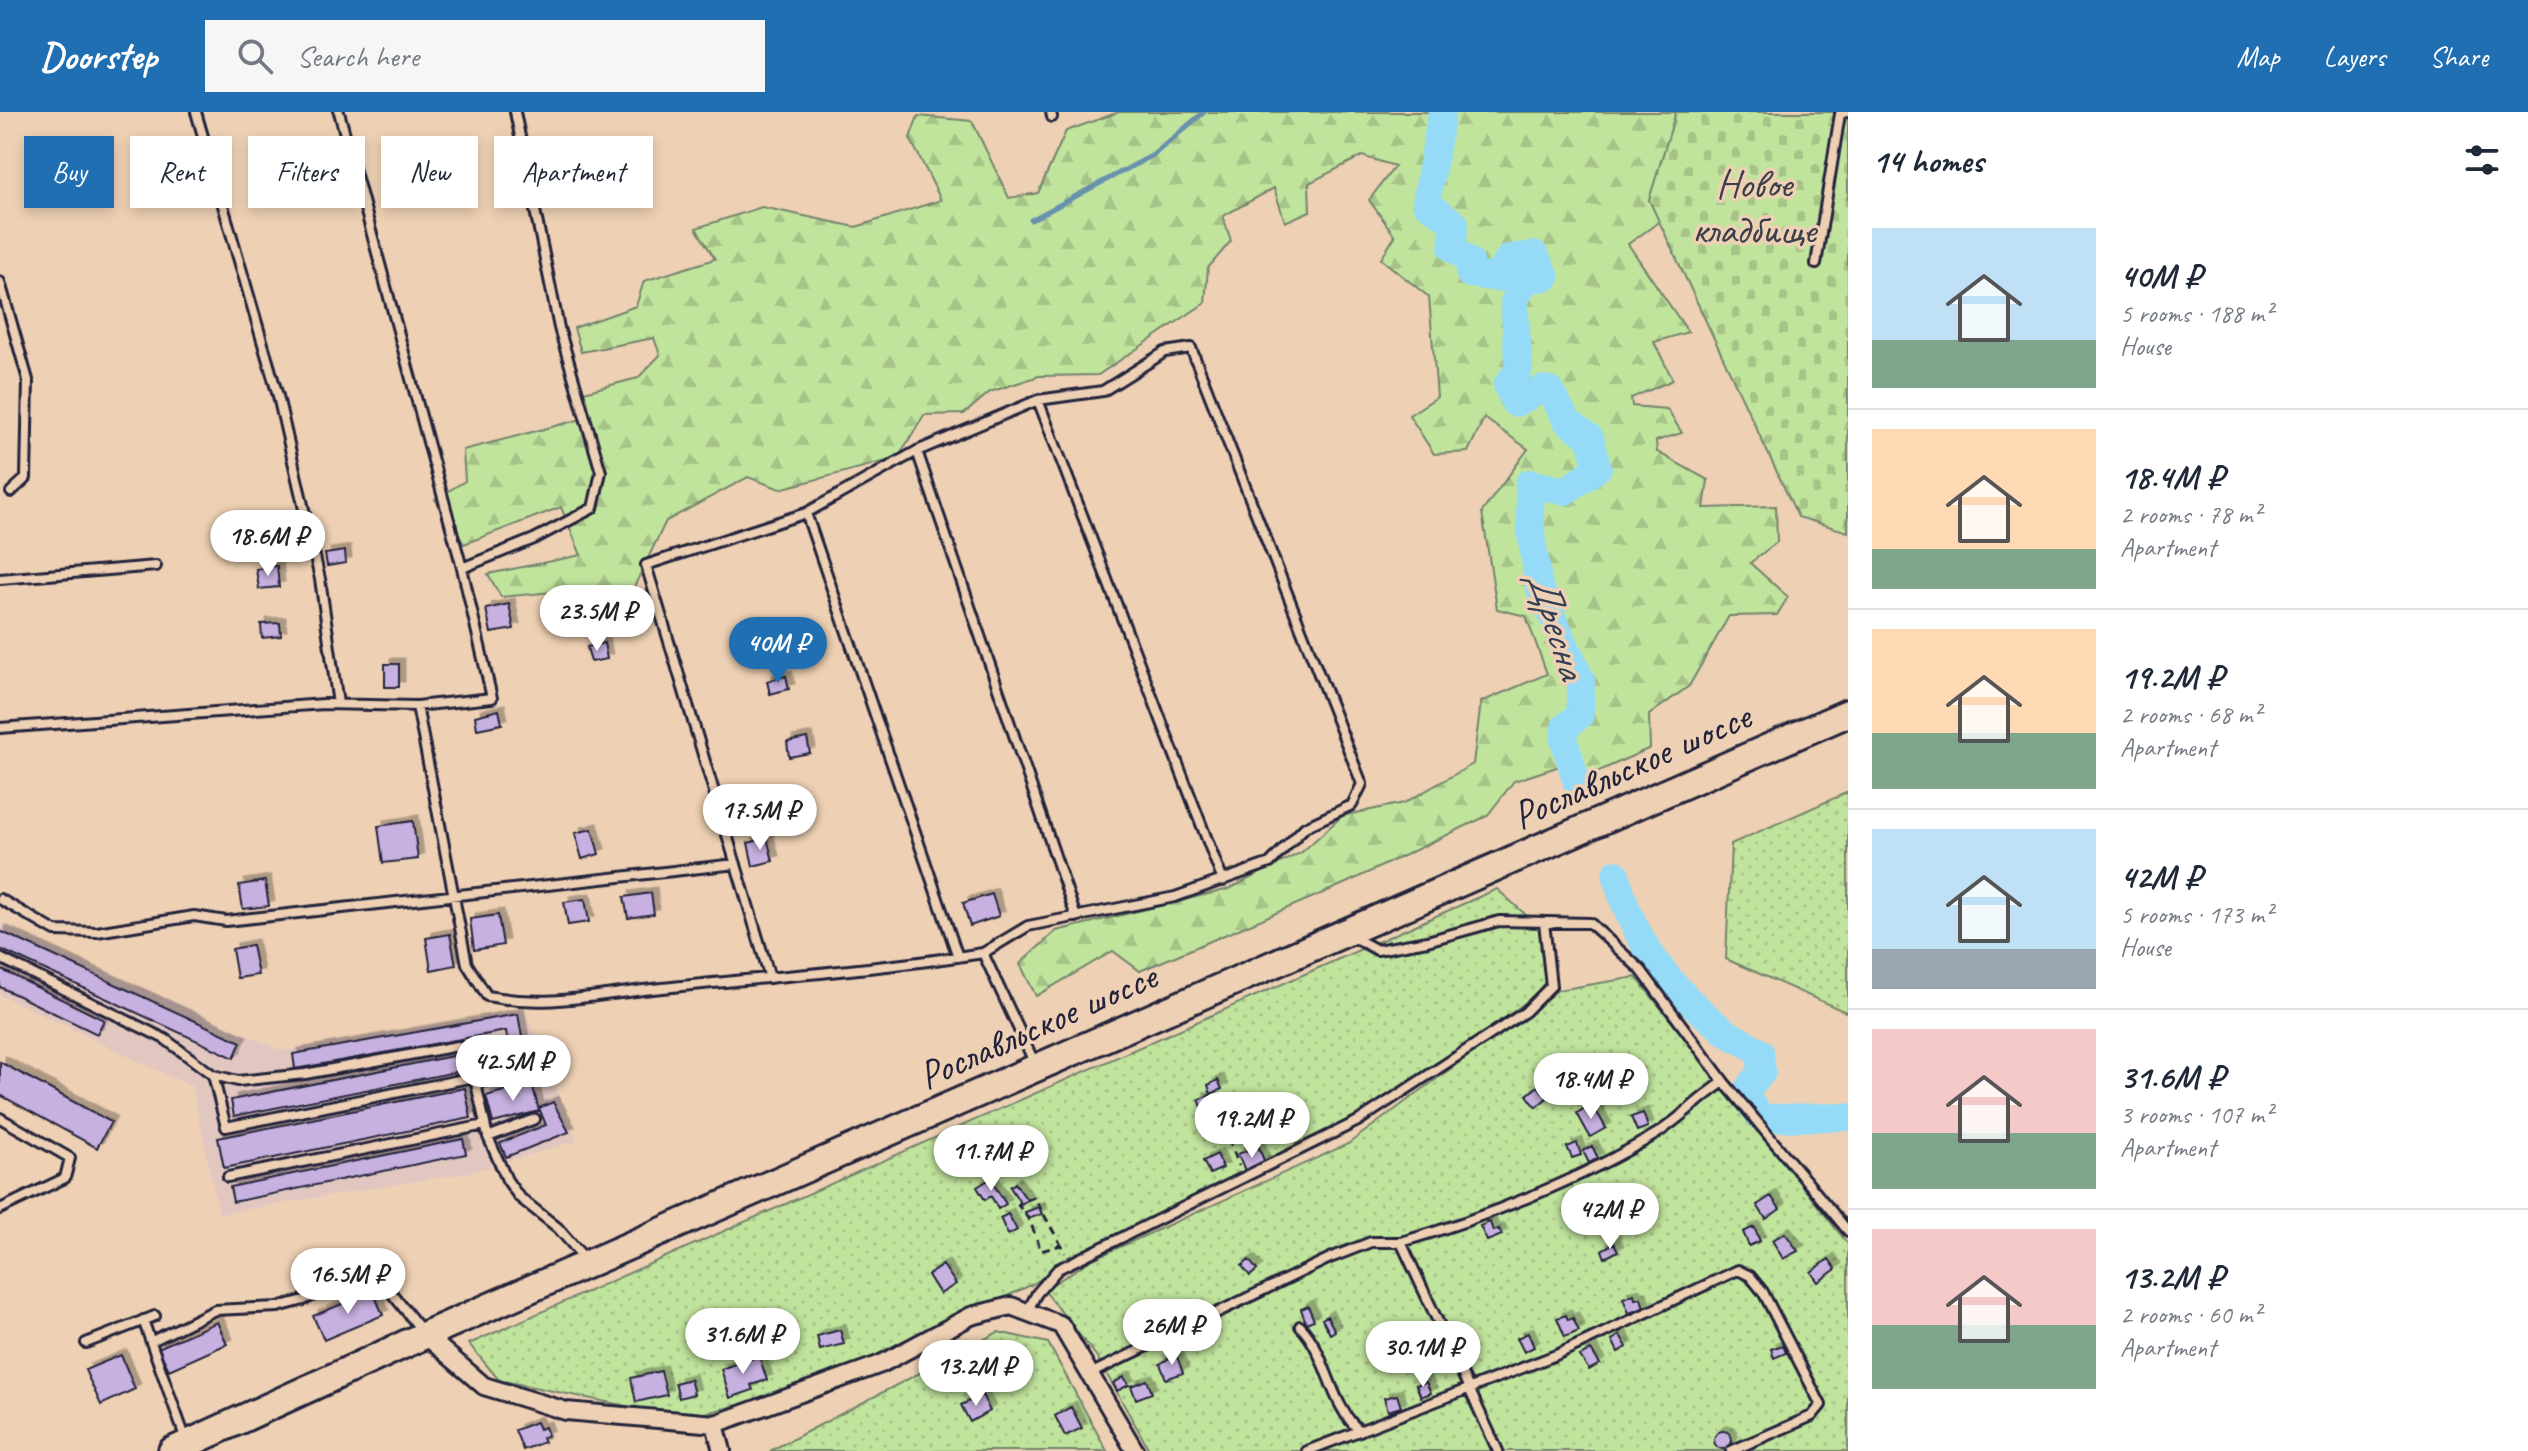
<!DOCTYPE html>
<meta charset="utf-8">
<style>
body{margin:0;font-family:Caveat,sans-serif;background:#f6f6f7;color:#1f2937;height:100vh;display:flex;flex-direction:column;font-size:30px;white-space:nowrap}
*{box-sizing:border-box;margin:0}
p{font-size:26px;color:#747a83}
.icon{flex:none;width:44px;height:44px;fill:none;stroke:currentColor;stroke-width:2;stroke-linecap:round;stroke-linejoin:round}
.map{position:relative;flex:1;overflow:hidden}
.side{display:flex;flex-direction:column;background:#fff;width:680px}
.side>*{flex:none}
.top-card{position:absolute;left:24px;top:24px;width:760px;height:72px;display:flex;gap:16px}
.price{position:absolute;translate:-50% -68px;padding:0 18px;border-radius:28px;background:#fff;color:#222;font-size:26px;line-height:52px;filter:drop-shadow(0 2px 4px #0008)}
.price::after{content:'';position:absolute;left:50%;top:48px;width:24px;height:18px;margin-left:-12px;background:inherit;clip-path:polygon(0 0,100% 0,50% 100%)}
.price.current{background:#1f6fb2;color:#fff}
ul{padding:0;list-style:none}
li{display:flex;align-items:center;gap:24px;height:200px;padding:0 24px}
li+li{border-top:2px solid #e0e1e3}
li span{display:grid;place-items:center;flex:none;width:224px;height:160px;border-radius:0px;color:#555}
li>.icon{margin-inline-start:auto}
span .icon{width:96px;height:96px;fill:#fffc;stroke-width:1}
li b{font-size:34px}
h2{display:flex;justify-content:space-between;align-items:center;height:96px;padding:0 24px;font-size:34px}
.pill{padding:0 28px;border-radius:0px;background:#fff;box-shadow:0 4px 12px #0003;font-size:28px;line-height:72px}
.pill.current{background:#1f6fb2;color:#fff}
header{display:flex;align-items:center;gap:48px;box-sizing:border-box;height:112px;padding:0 40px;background:#1f6fb2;color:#fff}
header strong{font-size:38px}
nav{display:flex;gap:44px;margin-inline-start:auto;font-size:28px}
.search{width:560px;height:72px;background:#f6f6f7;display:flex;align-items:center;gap:20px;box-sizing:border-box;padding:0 28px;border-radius:0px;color:#747a83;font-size:30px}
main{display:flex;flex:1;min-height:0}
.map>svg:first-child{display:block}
.built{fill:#e2c7c1}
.grass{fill:url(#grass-dots);stroke:#72836c;stroke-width:2}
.forest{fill:url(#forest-firs);stroke:#72836c;stroke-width:2}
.cemetery{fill:url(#cemetery-stones);stroke:#72836c;stroke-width:2}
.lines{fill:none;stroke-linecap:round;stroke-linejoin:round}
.stream{stroke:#6791ac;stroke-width:5}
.river{stroke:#95dbf7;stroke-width:28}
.building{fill:#c7b1e0;stroke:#22223b;stroke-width:2;filter:url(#shadow)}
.lane-casing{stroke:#22223b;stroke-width:14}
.street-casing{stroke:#22223b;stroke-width:22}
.primary-casing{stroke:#22223b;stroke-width:32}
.path{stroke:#22223b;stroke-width:3;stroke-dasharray:8 6;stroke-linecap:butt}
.lane{stroke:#eed1b4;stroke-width:8}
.street{stroke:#eed1b4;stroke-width:16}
.primary{stroke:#eed1b4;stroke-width:26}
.labels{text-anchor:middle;stroke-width:7;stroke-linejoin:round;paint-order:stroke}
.park-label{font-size:40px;fill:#3a3f4a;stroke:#eed1b4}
.street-label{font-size:40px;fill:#22223b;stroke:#eed1b4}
.water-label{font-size:42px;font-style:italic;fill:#333e57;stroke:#eed1b4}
</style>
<header>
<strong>Doorstep</strong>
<div class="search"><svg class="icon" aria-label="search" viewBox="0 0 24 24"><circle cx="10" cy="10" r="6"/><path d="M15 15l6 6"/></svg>Search here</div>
<nav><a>Map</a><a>Layers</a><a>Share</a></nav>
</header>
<main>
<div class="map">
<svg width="1848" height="1339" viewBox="0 0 1848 1339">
<defs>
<pattern id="grass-dots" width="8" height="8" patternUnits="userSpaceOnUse" patternTransform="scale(2)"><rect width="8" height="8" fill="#c1e49d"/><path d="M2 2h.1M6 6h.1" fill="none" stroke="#a6c388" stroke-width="1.8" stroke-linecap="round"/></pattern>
<pattern id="forest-firs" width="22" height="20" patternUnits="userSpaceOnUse" patternTransform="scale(2)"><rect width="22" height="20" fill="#c1e49d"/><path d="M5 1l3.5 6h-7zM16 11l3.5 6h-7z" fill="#a6c388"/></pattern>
<pattern id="cemetery-stones" width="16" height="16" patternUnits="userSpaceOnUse" patternTransform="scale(2)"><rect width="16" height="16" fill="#c1e49d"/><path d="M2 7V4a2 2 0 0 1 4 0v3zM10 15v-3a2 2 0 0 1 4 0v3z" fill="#a6c388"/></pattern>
<filter id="shadow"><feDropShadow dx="5.5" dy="-5.5" stdDeviation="0" flood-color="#0004"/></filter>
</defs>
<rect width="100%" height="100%" fill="#eed1b4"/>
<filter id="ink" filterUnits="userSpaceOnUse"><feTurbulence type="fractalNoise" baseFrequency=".0125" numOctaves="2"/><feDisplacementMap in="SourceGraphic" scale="16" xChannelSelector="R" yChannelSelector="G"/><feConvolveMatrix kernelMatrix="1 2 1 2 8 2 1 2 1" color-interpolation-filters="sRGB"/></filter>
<g filter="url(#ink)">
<path class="built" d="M0,812L283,939L525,897L577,1029L467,1061L219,1102L192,975L0,883Z"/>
<path class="grass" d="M1848,680V901L1726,847L1731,732Z
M1497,777L1547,822L1548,866L1534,884L1467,934L1341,1020L1204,1080L1083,1140L1031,1173L804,1277L685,1306L499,1268L469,1232Z
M1636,865L1848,1132V1339H1150L1097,1245L1044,1178L1091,1148L1348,1032L1558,878Z
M998,1220L1048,1231L1107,1339H770Z"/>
<path class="forest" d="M1119,0H1848L1669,103L1628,132L1688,220L1654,230L1673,268L1631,286L1632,294L1667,297L1682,321L1656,329L1657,340L1708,368L1704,396L1776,394L1777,430L1750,451L1788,485L1777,503L1729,504L1689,574L1649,603L1650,636L1586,665L1572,650L1514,669L1487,704L1344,772L1140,859L1113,839L1036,884L1020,852L1056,819L1229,777L1302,740L1342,704L1404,691L1473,652L1481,590L1547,562L1526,504L1497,497L1482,400L1528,337L1484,306L1468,340L1434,342L1409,303L1437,285L1429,185L1381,147L1395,124L1369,88L1395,54L1362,44L1309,71L1310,99L1285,110L1274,76L1223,104L1231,129L1208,156L1205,191L1098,263L1039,264L990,280L964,302L924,303L898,346L780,377L748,365L666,409L634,475L572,496L563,479L501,485L488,462L581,443L561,395L464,432L435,387L465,369L463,338L586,306L584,280L638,266L660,243L654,226L581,240L574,216L636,194L644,169L715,147L696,116L762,95L856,115L941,88L910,26L918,4L972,9L1009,86L1038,81L1066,19Z"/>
<path class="cemetery" d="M1676,0H1848V420L1798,405L1649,88Z"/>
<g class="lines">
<path class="stream" d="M1031,108L1153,43L1204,0"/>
<path class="river" d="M1442,0L1426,91L1455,112L1452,136L1470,150V162L1497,166L1509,146L1535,143L1546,165L1525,168L1514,190L1519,257L1507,273L1515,291L1542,277L1550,279L1567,309L1590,326L1598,356L1565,379L1529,371L1531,421L1539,475L1581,568L1580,603L1565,615L1564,628L1577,671
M1616,762C1631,828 1671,877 1723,918C1734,927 1748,931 1760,940L1762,960L1749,975L1747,987L1762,1006L1848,1005"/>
</g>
<path class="building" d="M345,439L346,451L327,454L325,442Z
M277,454L279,475L259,477L256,457Z
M509,492L514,517L491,521L486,497Z
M280,511L281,524L262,526L261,512Z
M604,531L607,547L591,550L587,535Z
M385,552H399V575H385Z
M786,564L789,577L770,582L767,569Z
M499,598L502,612L477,617L475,604Z
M807,626L810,641L789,645L787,630Z
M413,709L418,747L383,751L378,714Z
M592,717L599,742L582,747L575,721Z
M767,726L773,749L753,754L748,731Z
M265,769L269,794L243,797L239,773Z
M651,781L654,802L628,806L624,785Z
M992,782L999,804L970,814L963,791Z
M585,787L589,810L568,813L564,790Z
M498,803L503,833L474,838L470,807Z
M0,819L241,930L234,946L0,837Z
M450,822L456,853L431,858L426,826Z
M252,833L258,863L237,866L232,837Z
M0,857L104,908L97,922L0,875Z
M518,902L526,948L481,956L479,944L509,939L506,919L295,957L293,942Z
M458,943L461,959L234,1004L231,988Z
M0,950L111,1010L97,1036L0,983Z
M1218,968L1222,977L1211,982L1208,973Z
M532,971L539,999L493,1011L486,984Z
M1625,971L1629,977L1616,985L1612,979Z
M1538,974L1547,986L1536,995L1527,983Z
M465,976L471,1006L224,1056L218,1026Z
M1210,983L1213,991L1202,995L1199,987Z
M553,990L569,1020L506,1045L500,1031L546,1013L539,996Z
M1592,992L1606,1016L1590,1025L1577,1001Z
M1643,1001L1648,1015L1637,1019L1631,1005Z
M463,1027L466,1042L233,1090L230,1075Z
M1577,1031L1581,1043L1572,1046L1567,1035Z
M1258,1034L1266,1053L1246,1061L1238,1042Z
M1592,1034L1598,1046L1589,1051L1583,1039Z
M1217,1042L1223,1056L1210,1062L1203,1049Z
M990,1067L1006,1092L998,1097L991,1084L985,1088L977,1075Z
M1015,1071L1027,1088L1021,1092L1010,1075Z
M1771,1084L1780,1097L1766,1107L1757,1093Z
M1599,1090L1602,1096L1585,1104L1582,1099Z
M1039,1095L1042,1102L1028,1107L1025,1100Z
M1008,1102L1017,1118L1008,1123L1000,1106Z
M1490,1110L1493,1119L1499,1117L1502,1123L1487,1129L1480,1114Z
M1754,1115L1760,1129L1749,1134L1743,1120Z
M1785,1121L1798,1139L1783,1147L1772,1128Z
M1614,1131L1618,1139L1605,1146L1602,1138Z
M1829,1147L1836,1157L1818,1170L1811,1160Z
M1249,1148L1257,1158L1250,1164L1242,1154Z
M943,1153L956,1172L940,1182L928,1163Z
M373,1179L383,1203L324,1228L313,1204Z
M1634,1182L1635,1187L1641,1186L1644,1196L1629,1201L1623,1186Z
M1308,1194L1314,1208L1306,1211L1301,1197Z
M1566,1203L1568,1208L1573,1206L1579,1219L1565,1225L1557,1206Z
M1327,1204L1335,1219L1330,1222L1322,1207Z
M217,1210L227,1232L169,1258L158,1236Z
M840,1218L844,1232L820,1238L817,1224Z
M1528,1221L1534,1235L1524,1240L1517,1226Z
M1620,1223L1627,1235L1618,1240L1612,1228Z
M1783,1233L1786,1241L1774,1246L1771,1237Z
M1591,1238L1600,1252L1589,1258L1580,1244Z
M1176,1242L1183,1261L1166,1267L1160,1252Z
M121,1243L135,1277L101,1293L85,1258Z
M759,1244L767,1268L751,1273L753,1278L730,1286L721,1257Z
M661,1259L667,1283L636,1290L631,1266Z
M1124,1265L1129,1273L1117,1279L1113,1271Z
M690,1267L694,1282L679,1286L675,1271Z
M1147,1268L1152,1281L1136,1287L1131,1274Z
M1426,1270L1431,1281L1421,1285L1416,1273Z
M982,1283L990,1299L970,1310L961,1293Z
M1397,1283L1401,1295L1388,1299L1384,1286Z
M1071,1295L1082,1316L1065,1324L1055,1304Z
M536,1310L539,1317L545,1315L548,1323L542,1326L544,1330L523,1338L515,1318Z
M1714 1328a9 9 0 1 1 18 0a9 9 0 1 1-18 0Z"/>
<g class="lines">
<defs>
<path id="lane" d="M196,0L278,284L320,467L338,592
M1051,0L1052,5
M1816,152L1840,2L1847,0
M0,170L28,268L26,366L11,380
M1038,288L1223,769
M917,339L1076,805
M806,401L958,845
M462,456L534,427L593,396L601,360L559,216L515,0
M0,467L156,454
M417,594L467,852L487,884C552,896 598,882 662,876C769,865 876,858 983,841L1035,952
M0,616L324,592L417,594L492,586L462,456L339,0
M0,787L55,819L97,820L194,804L226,809L736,752
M1353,825L1377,838L1427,829L1499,809L1590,811L1641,858L1724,970C1700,985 1680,1007 1656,1022C1584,1066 1482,1107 1401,1130
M0,846L165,927L213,963L238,969L305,962L458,934L469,940L488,1025L507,1068L519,1085L558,1116L585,1147
M770,866L646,453L806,401L917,339L1038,288L1103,279L1165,240L1191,236L1362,672L1352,693L1305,715L1270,751L1175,785L1028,814L983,841
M213,963L226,1015L474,965
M1724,970L1848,1119
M476,971L516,963
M0,1006L70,1046L65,1066L0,1097
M488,1025L535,1007
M228,1065L485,1013
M1027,1200L1037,1181L1058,1157L1358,1009L1525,900L1551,874L1544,810
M143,1208L186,1328
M1300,1214C1328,1242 1329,1293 1360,1319
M152,1229L215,1198L278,1195L304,1188L365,1159L382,1169L422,1219
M86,1231L155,1204
M1092,1261L1330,1146L1371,1130H1401L1498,1339
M1307,1339L1556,1243L1738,1158L1750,1164L1763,1180L1821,1293L1812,1304L1731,1339"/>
<path id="street" d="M425,1223L484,1274L566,1299L715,1312L881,1252L971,1204L1011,1194L1061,1213L1135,1339
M715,1312L722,1339"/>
<path id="primary" d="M172,1339L425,1223L1848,601"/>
</defs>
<use href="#lane" class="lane-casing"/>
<use href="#street" class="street-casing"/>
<use href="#primary" class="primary-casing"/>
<path class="path" d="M1214,987L1239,1054
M1027,1088L1034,1085L1061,1133
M1020,1091L1018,1093L1030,1109L1041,1139L1061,1133L1065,1141"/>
<use href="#lane" class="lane"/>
<use href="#street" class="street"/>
<use href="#primary" class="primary"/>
</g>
</g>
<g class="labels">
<g class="park-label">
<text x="1754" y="85">Новое<tspan x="1754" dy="46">кладбище</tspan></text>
</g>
<g class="street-label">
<text transform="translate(1631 653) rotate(-24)" y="14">Рославльское шоссе</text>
<text transform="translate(1037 913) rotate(-24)" y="14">Рославльское шоссе</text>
</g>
<g class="water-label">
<text transform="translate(1558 512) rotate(72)" y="15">Дресна</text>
</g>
</g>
</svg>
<b class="price" style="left:268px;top:466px">18.6M ₽</b>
<b class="price" style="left:597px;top:541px">23.5M ₽</b>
<b class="price current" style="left:778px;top:573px">40M ₽</b>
<b class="price" style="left:760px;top:740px">17.5M ₽</b>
<b class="price" style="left:513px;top:991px">42.5M ₽</b>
<b class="price" style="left:1591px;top:1009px">18.4M ₽</b>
<b class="price" style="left:1252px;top:1048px">19.2M ₽</b>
<b class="price" style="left:991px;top:1081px">11.7M ₽</b>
<b class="price" style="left:1610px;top:1139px">42M ₽</b>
<b class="price" style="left:348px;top:1204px">16.5M ₽</b>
<b class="price" style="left:1172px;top:1255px">26M ₽</b>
<b class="price" style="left:743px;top:1264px">31.6M ₽</b>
<b class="price" style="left:1423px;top:1277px">30.1M ₽</b>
<b class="price" style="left:976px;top:1296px">13.2M ₽</b>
<div class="top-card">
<a class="pill current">Buy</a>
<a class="pill">Rent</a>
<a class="pill">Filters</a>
<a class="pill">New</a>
<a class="pill">Apartment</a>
</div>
</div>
<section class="side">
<h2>14 homes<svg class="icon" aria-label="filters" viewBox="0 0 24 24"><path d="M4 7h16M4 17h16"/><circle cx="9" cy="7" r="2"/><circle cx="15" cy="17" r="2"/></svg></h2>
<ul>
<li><span style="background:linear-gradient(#bfe0f5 70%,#7fa58c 0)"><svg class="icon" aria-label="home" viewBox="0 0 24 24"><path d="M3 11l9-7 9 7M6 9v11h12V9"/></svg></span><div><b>40M ₽</b><p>5 rooms · 188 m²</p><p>House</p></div></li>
<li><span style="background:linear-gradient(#ffd9b3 75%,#7fa58c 0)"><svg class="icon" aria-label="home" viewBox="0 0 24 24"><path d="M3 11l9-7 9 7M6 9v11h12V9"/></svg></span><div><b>18.4M ₽</b><p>2 rooms · 78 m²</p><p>Apartment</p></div></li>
<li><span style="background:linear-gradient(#ffd9b3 65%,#7fa58c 0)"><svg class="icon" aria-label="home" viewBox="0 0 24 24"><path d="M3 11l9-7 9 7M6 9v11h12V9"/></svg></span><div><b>19.2M ₽</b><p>2 rooms · 68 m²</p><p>Apartment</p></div></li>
<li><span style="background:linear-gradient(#bfe0f5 75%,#9aa5b1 0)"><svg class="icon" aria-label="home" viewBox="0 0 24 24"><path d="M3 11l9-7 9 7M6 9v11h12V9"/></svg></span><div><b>42M ₽</b><p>5 rooms · 173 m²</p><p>House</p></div></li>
<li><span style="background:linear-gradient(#f6c9c9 65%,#7fa58c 0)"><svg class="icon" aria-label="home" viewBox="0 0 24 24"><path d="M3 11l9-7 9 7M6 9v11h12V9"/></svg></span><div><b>31.6M ₽</b><p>3 rooms · 107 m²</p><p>Apartment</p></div></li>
<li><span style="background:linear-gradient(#f6c9c9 60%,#7fa58c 0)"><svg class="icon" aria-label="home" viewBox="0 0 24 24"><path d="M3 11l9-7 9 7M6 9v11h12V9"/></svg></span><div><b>13.2M ₽</b><p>2 rooms · 60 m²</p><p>Apartment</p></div></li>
</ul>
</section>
</main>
